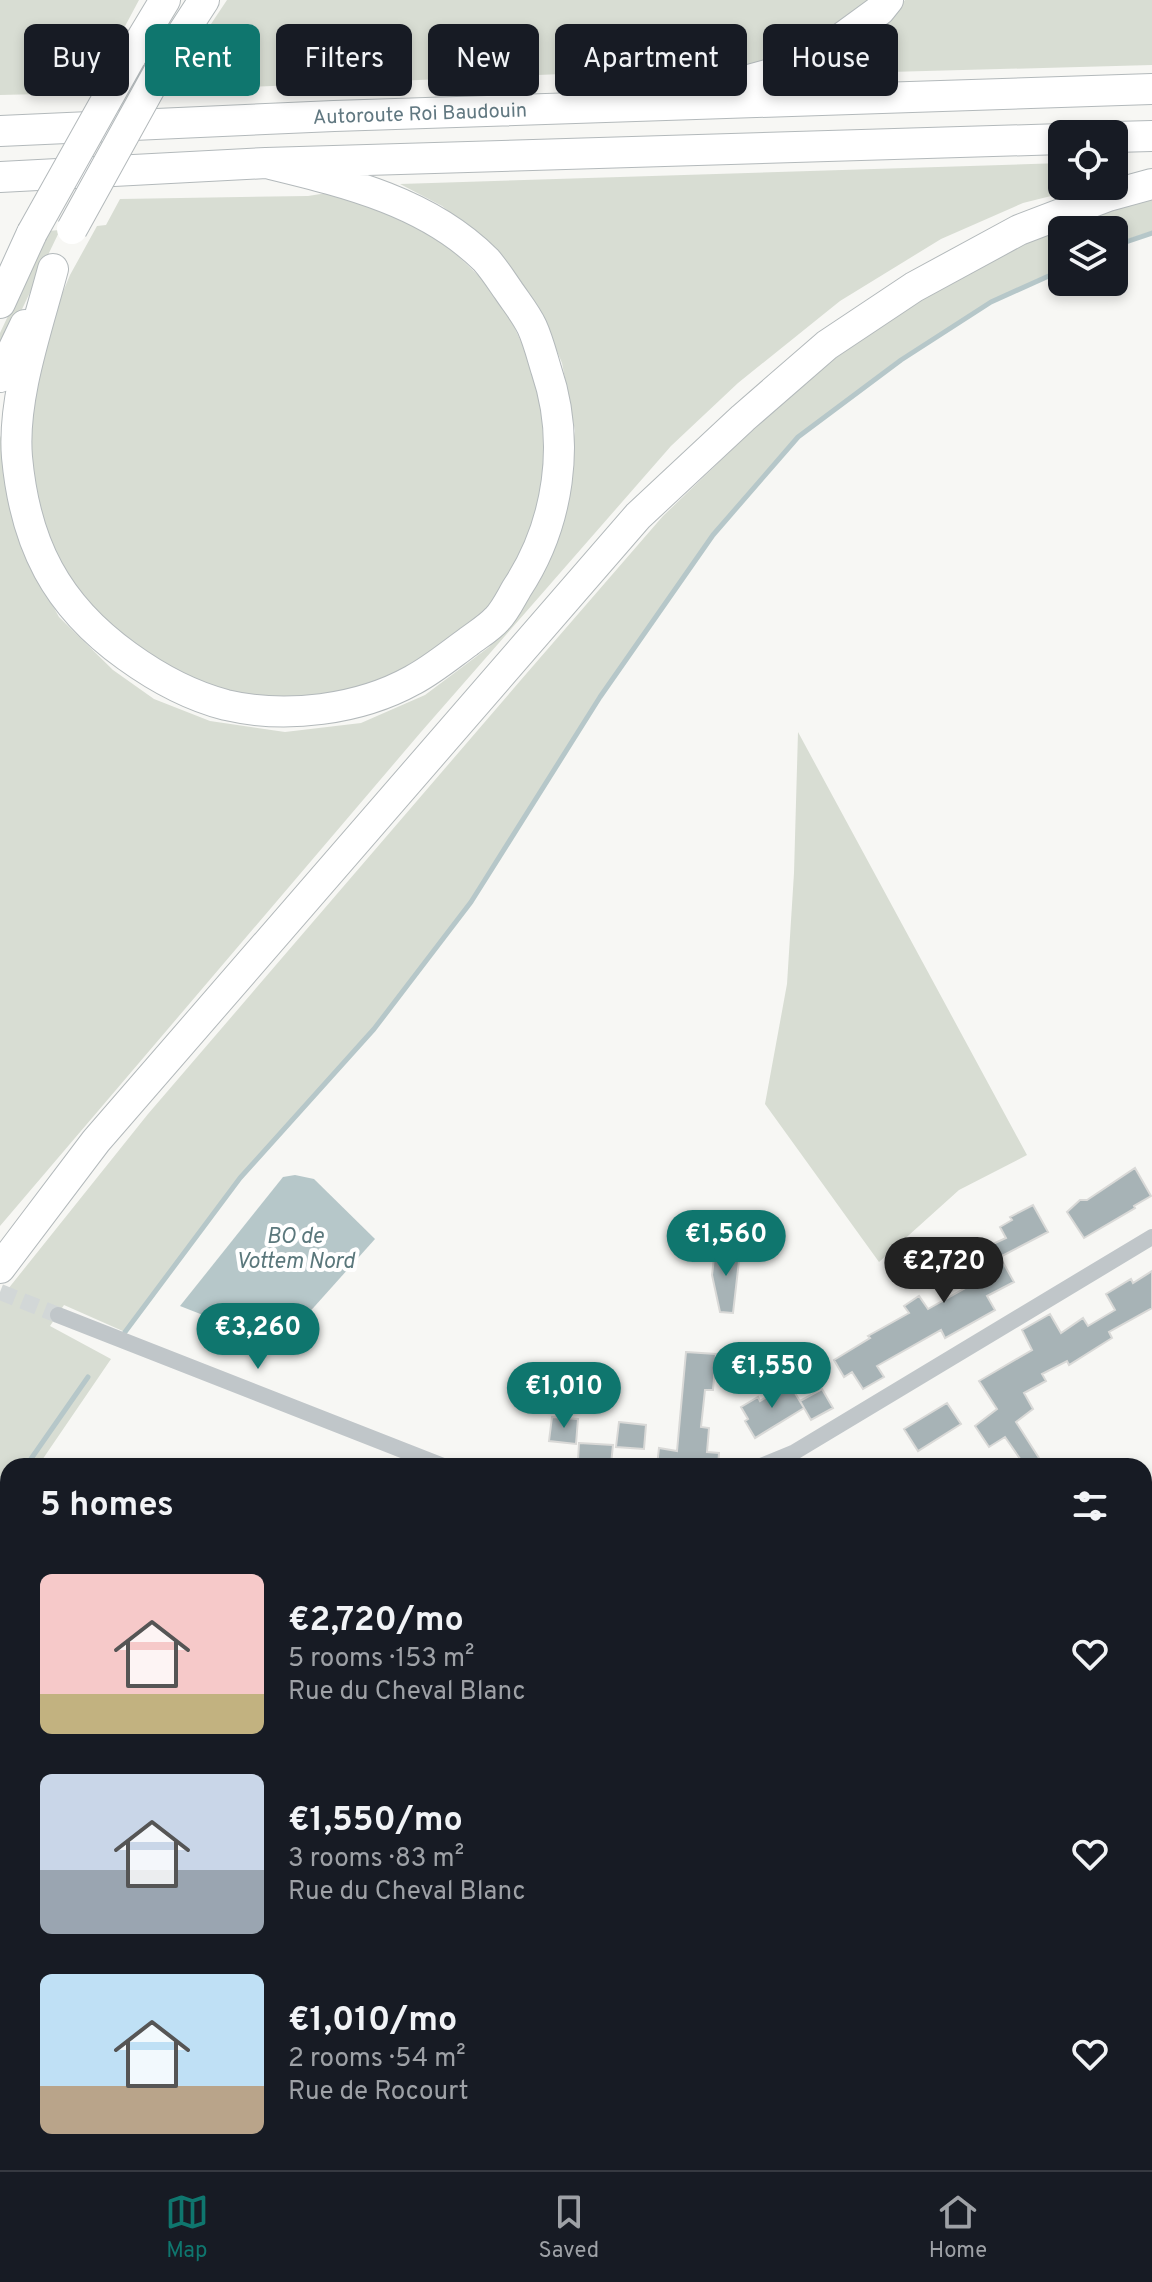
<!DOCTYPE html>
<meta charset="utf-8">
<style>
body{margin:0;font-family:Overpass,sans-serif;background:#20242c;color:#f1f3f6;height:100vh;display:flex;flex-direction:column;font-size:30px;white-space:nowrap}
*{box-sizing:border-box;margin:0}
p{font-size:26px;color:#9ea1a6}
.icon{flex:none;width:44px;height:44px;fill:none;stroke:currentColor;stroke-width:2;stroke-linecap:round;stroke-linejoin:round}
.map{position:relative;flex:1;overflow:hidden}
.sheet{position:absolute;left:0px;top:1458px;width:1152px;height:712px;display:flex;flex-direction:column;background:#171b24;border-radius:24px 24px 0 0;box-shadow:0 4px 12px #0003}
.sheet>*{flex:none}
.banner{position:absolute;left:24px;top:24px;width:1104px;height:72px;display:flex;gap:16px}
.buttons{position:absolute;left:1048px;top:120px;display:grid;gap:16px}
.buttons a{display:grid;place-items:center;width:80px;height:80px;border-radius:12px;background:#171b24;box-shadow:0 4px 12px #0003;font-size:40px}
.price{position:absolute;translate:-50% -68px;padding:0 18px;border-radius:28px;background:#0f766e;color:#fff;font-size:26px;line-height:52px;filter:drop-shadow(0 2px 4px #0008)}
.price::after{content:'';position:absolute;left:50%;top:48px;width:24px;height:18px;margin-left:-12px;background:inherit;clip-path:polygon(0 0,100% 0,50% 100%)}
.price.active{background:#222;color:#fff}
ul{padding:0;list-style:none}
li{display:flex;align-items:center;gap:24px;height:200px;padding:0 40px}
li span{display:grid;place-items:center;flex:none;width:224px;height:160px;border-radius:12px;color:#555}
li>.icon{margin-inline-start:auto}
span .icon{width:96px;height:96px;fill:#fffc;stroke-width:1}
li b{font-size:34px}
h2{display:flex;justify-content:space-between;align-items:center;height:96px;padding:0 40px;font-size:34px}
.chip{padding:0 28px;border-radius:12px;background:#171b24;box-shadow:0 4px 12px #0003;font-size:28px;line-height:72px}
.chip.active{background:#0f766e;color:#fff}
.tabs{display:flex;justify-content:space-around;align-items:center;height:112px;border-top:2px solid #363941;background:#171b24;font-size:22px;color:#9ea1a6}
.tabs a{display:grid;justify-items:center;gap:4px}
.tabs .active{color:#0f766e}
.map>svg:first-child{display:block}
.green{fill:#d8ddd3}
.water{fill:#b6c7c9}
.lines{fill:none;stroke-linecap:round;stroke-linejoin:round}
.stream{stroke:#b6c7c9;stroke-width:5}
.building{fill:#a7b3b6;stroke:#d9d9d7;stroke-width:2}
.street-tunnel{stroke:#d2d7d7;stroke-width:16;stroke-dasharray:16 8;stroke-linecap:butt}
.highway-casing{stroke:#b3b9bb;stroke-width:32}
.street{stroke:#c0c6c9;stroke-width:16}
.highway{stroke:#fff;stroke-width:30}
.highway-bridge-casing{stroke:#b3b9bb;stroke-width:32;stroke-linecap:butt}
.highway-bridge{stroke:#fff;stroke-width:30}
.labels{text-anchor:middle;stroke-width:8;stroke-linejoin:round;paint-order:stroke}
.street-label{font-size:20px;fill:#617881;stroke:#fff}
.water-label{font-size:22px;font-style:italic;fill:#5b787c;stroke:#fff}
</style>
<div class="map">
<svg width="1152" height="2170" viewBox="0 0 1152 2170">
<rect width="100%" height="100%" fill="#f7f7f4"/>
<path class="green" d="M0,0H139L108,58L101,59L82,93L0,95Z
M227,0H875L813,48L743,72L730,67L179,90L195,61L187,60Z
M905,0H1152V65L815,74C849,53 880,32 905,0Z
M1062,163V186H1091L1023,203L941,239L840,301L738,383L671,446L421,732L0,1226V438L5,425L7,494L24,553L59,617L113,670L154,699L210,721L285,732L361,723L425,695L489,647L525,603L548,563L565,502L575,431L562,363L537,305L499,252L442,206L400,184Z
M327,193L357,198L424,227L452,250L485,282L509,316L530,361L541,398L547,444L545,481L535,520L503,592L447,650L346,699L237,700L123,646L51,555L26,444L50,323L70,275L97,226L106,225L120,199L308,196Z
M1152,198V231L1114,244V230H1062V268L990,301L896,361L798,437L713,535L600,697L471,902L374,1029L240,1178L125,1332L64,1305L50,1326L111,1359L38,1466H8V1510L0,1522V1299L148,1114L520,681L663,516L742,440L827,364L912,304L991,259L1113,207Z
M60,230L0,355V333L48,231Z
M798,732L1027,1155L959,1190L879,1262L765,1104L787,984L794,873Z"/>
<path class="water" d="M295,1175L314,1179L375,1239L280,1345L180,1306L283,1177Z"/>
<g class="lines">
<path class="stream" d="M1114,246L1152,233
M125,1332L240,1178L374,1029L471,902L600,697L713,535L798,437L901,360L991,302L1062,270
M26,1466L88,1377
M0,1504L8,1492"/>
</g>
<path class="building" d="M1135,1168L1151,1196L1134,1206L1135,1208L1084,1238L1067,1212L1080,1200H1087Z
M1033,1205L1048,1232L1000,1257L1014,1282L987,1296L995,1310L945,1338L941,1330L877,1366L884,1377L863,1389L852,1372L844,1377L834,1360L870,1338L868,1336L909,1313L904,1306L919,1296L928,1309L983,1278L971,1254L1006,1238L1000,1227L1012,1220L1010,1217Z
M715,1249L740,1252L733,1313L720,1312L712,1275Z
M1152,1271V1308L1109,1332L1112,1338L1069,1365L1067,1361L1042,1374L1046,1381L1024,1393L1033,1409L1016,1422L1039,1458L1037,1459L1041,1466H1025L1005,1437L989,1447L975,1426L997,1409L979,1381L1032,1350L1022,1330L1050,1314L1061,1333L1083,1318L1088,1326L1115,1310L1106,1294L1131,1279L1133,1283Z
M686,1352L716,1354L713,1390H705L701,1427L709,1428L707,1452L719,1453L718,1466H657L659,1448L677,1451Z
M789,1383L804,1408L755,1438L745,1421L748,1419L741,1407L758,1397L760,1401Z
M822,1389L833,1408L811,1420L800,1401Z
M947,1403L961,1424L918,1451L904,1429Z
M552,1417L578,1419L576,1444L549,1441Z
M619,1422L646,1425L644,1449L616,1447Z
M579,1443L613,1445L611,1464L578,1461Z"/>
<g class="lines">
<path class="street-tunnel" d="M0,1292L58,1315"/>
<defs>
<path id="highway" d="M167,57L204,0
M130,58L165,0
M713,102L749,80L806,64L880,10L888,0
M0,131L334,116L1152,89
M1114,137L1152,136
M0,177L266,163L1062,139
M53,269C38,326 12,398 17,457C25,544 56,605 127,656C156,677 191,696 226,705C286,719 359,710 413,680C432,670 450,655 468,642C477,635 489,628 497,619C505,611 511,598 517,588C559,524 571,442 546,369C542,356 538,340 532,327C526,314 516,302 508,290C501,280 494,269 486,260C427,201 344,182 266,163
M0,303L32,233
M0,377L25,325
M0,1268L96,1141L638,516L743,418L827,345L914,287L1019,230L1108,196L1152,184"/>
</defs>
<use href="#highway" class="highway-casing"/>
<path class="street" d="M58,1315L443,1466
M761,1466L793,1453L1152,1237"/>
<use href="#highway" class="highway"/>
<defs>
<path id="highway-bridge" d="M72,229L167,57
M32,233L130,58"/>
</defs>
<use href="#highway-bridge" class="highway-bridge-casing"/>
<use href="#highway-bridge" class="highway-bridge"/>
</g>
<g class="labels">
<g class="street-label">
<text transform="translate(420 113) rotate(-2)" y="7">Autoroute Roi Baudouin</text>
</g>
<g class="water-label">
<text x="295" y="1243">BO de<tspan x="295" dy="25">Vottem Nord</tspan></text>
</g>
</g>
</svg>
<div class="buttons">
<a><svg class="icon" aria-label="locate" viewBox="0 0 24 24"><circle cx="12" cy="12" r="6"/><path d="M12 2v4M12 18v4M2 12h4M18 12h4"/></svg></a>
<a><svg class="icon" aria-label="layers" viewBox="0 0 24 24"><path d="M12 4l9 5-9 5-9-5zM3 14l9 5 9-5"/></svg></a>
</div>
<b class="price" style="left:726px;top:1278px">€1,560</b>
<b class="price active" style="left:944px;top:1305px">€2,720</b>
<b class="price" style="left:258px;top:1371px">€3,260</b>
<b class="price" style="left:772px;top:1410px">€1,550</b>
<b class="price" style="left:564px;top:1430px">€1,010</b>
<div class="banner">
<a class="chip">Buy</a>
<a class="chip active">Rent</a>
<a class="chip">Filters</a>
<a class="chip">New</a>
<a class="chip">Apartment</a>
<a class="chip">House</a>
</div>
<section class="sheet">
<h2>5 homes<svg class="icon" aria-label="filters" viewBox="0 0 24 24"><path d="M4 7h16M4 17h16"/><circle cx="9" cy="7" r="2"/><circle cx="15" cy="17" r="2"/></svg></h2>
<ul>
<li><span style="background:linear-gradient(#f6c9c9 75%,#c2b280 0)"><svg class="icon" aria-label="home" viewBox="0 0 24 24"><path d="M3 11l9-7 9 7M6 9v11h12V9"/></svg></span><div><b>€2,720/mo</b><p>5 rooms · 153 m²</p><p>Rue du Cheval Blanc</p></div><svg class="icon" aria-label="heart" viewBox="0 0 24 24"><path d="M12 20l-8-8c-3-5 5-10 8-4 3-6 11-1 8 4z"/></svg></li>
<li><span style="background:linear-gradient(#c9d6e8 60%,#9aa5b1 0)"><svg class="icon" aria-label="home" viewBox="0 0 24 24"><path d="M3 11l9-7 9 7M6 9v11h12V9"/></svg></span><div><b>€1,550/mo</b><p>3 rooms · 83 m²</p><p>Rue du Cheval Blanc</p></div><svg class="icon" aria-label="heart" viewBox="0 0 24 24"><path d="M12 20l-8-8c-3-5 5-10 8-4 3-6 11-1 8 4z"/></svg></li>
<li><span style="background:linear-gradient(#bfe0f5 70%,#b9a48a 0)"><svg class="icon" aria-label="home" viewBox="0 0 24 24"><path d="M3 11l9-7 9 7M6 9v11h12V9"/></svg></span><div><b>€1,010/mo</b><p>2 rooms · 54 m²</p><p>Rue de Rocourt</p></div><svg class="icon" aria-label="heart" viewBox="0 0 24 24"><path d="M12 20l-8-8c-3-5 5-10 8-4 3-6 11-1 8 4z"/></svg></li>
</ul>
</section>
</div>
<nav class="tabs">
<a class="active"><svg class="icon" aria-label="map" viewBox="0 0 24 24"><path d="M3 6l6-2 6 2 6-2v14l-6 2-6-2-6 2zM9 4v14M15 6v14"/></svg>Map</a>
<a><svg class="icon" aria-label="saved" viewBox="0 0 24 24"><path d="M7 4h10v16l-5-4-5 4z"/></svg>Saved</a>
<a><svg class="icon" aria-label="home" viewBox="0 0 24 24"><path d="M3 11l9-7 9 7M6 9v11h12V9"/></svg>Home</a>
</nav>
